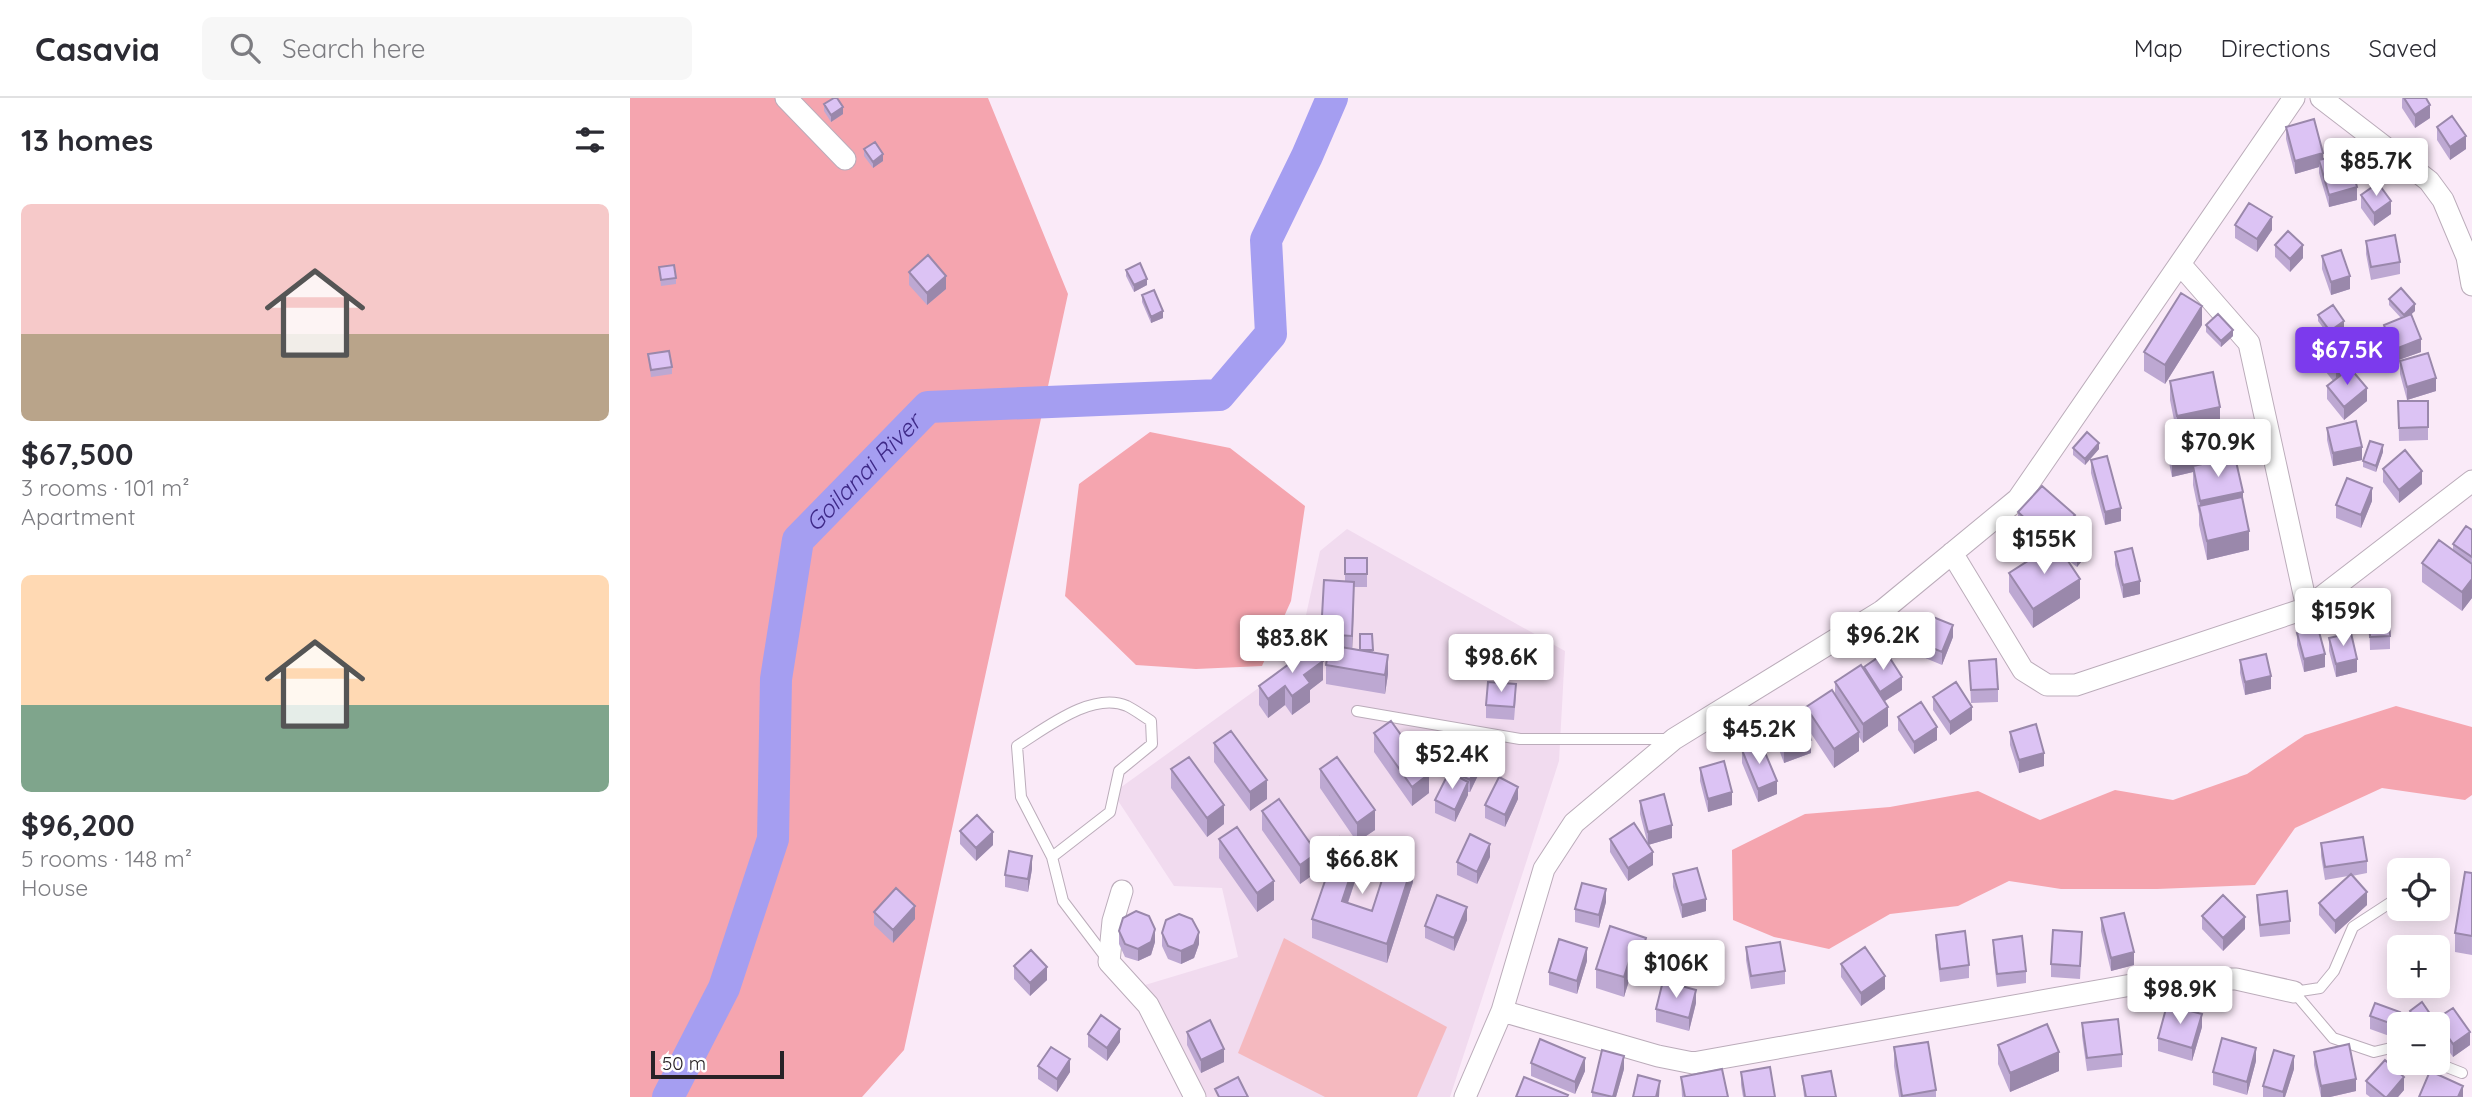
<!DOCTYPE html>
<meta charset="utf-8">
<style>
body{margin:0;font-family:Quicksand,sans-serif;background:#f7f7f7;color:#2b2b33;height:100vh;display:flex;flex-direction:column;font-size:26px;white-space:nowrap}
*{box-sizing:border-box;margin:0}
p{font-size:23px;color:#7c7c81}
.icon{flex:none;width:38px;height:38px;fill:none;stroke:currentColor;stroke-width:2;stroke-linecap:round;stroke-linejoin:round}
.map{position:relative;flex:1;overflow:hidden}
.drawer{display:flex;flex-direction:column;background:#fff;width:630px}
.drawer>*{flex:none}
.tools{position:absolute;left:1757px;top:760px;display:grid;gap:14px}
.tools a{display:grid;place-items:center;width:63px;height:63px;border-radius:10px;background:#fff;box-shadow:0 4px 18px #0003;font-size:35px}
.scale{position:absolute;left:21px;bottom:18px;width:133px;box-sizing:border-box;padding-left:7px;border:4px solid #282227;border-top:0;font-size:19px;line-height:24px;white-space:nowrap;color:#282227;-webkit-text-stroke:5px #fff;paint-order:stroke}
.price{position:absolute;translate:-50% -60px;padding:0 16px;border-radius:7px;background:#fff;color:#222;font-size:23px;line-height:46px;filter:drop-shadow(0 2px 4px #0008)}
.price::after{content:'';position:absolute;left:50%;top:42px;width:21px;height:16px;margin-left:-10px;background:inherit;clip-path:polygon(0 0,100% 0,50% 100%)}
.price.selected{background:#7c3aed;color:#fff}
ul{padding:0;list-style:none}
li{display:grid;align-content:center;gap:14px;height:371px;padding:0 21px}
li span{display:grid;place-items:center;height:217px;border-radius:10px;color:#555}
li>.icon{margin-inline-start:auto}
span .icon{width:126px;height:126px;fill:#fffc;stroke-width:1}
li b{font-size:30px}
h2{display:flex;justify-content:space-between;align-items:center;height:84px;padding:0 21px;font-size:30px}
header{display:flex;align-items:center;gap:42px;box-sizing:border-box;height:98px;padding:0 35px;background:#fff;border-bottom:2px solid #e1e1e2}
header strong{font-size:33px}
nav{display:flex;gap:38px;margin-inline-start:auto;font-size:24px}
.search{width:490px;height:63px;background:#f7f7f7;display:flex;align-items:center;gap:18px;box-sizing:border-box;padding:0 24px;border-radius:10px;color:#7c7c81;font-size:26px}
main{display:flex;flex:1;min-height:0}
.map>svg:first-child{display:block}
.built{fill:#f1dbef}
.green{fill:#f5b9bf}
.forest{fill:#f5a5af}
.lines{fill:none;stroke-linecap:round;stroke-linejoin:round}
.river{stroke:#a59ef1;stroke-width:32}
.service-casing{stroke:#bbacba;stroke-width:12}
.minor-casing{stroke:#bbacba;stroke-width:23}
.service{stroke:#fff;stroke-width:10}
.minor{stroke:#fff;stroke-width:21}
.wall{fill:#bda8d2}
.shaded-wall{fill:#9a88ab}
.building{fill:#dcc3f4;stroke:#9a88ab;stroke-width:2}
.labels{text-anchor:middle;stroke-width:6;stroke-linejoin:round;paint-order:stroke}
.water-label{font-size:24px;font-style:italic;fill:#3e2987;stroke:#fff}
</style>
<header>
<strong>Casavia</strong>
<div class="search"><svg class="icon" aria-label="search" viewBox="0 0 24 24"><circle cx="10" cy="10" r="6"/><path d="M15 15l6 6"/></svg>Search here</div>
<nav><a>Map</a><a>Directions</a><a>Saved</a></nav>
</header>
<main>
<section class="drawer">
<h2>13 homes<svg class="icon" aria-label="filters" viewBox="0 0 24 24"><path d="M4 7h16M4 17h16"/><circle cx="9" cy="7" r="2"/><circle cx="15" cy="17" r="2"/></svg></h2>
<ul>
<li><span style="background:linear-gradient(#f6c9c9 60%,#b9a48a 0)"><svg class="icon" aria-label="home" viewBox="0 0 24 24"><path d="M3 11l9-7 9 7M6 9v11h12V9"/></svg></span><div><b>$67,500</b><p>3 rooms · 101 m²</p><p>Apartment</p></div></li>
<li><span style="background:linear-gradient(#ffd9b3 60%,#7fa58c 0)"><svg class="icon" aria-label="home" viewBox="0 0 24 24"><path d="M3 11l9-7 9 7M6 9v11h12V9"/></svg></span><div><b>$96,200</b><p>5 rooms · 148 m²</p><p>House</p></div></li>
</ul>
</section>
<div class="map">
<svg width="1842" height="999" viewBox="0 0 1842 999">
<rect width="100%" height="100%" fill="#faeaf8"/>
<path class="built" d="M717,431L935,553L929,663L820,999H575L515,887L608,859L592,790L544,788L483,695L666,563L690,453Z"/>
<path class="green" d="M654,840L817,929L787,999H695L608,955Z"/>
<path class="forest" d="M0,0H358L438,196L274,952L232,999H0Z
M520,334L600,350L675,408L661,503L632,568L566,571L506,567L435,498L449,386Z
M1766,608L1842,629V697L1835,702L1752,690L1665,730L1625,787L1527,791H1431L1379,783L1328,808L1260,816L1199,851L1144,839L1103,822L1102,752L1175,716L1260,709L1348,693L1410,722L1485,692L1543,702L1617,676L1675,637Z"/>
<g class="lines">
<path class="river" id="s1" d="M38,999L94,890L143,741L146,581L168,442L298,309L589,297L641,236L636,142L677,58L702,0"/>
<defs>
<path id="service" d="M727,613L890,641H1041
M422,759L480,714L489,673L522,646L521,623C513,618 505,612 497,608C462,593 416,630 387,648L391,699L422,759L433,803L477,861
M1664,894L1690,890L1704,873L1723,829L1769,799
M1664,894L1703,940L1744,954L1765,949L1769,951
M1804,964L1832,975"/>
<path id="minor" d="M156,0L215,61
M1691,0L1799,83L1813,102L1837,159L1842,187
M1550,166L1619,245L1677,510
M1322,455L1393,572L1417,587H1446L1677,510L1842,383
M492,793L483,823L479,864L518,907L565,999
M872,913L1028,958L1063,965L1535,881H1606L1664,894
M835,999L872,913L914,771L944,725L1044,641L1252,513L1388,401L1664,0"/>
</defs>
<use href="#service" class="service-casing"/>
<use href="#minor" class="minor-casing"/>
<use href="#service" class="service"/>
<use href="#minor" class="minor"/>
</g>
<path class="wall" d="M1772,0H1796L1800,20L1785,30L1772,10Z
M194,6L213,16L201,24L194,13Z
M1656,29L1693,61L1727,102L1699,109L1689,75V69L1665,76L1656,41Z
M1807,29L1836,51L1820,62L1807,42Z
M234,51L253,63L243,70L234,58Z
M1731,97L1761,116L1744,128L1731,110Z
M1605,127L1642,132L1627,154L1605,140Z
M1736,143L1770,164V176L1741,182L1736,156Z
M1645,147L1673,160L1660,174L1645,159Z
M1692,158L1720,191L1701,197L1692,171Z
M29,169L46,180V186L31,188Z
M496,172L517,187L504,194L496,178Z
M279,174L316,191L297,207L279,187Z
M512,197L533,220L521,225L512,204Z
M1759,201L1785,213L1781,216L1791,254L1763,264L1754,239V227L1771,220L1759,207Z
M1688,217L1714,230L1700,239L1688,223Z
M1572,227L1535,286L1514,273V254Z
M1576,227L1603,238L1591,249L1576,234Z
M1689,252L1728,267L1722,272L1737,303L1714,322L1697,301V288L1703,283L1689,265Z
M18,256L42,269V276L21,279Z
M1770,263L1806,293L1777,302L1770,276Z
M1540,283L1590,328L1547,337L1540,302Z
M1768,303H1798V342L1769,343Z
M1697,330L1732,362L1703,368L1697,342Z
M1538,347L1594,361L1613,404L1619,452L1577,462L1569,427V416L1563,387V374L1542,379L1538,360Z
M1443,350L1469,351L1455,367L1443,357Z
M1753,354L1746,374L1733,369V363Z
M1461,362L1491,423L1475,427L1461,375Z
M1753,371L1792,386L1769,405L1753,384Z
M1742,403L1731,430L1706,420V407Z
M1388,414L1445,436L1431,452L1434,457V453H1460L1447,469L1438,462L1450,500L1403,530L1379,494V475L1412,454L1388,433Z
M1842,432V500L1832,513L1792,484V465L1823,452V446Z
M1485,454L1510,496L1493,500L1485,467Z
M715,460L737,476V489H724L722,550L730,552L742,536L743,554L758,576L755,596L696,586V567L697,556H691V536L715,483Z
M1739,521L1760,538V551L1740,552Z
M1667,535L1695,569L1674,574L1667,547Z
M1323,539L1312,567L1288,557V544Z
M1699,540L1727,574L1706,579L1699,553Z
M1610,562L1641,591L1615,597L1610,575Z
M1339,563L1368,591V604L1341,605Z
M1234,569L1272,592L1255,603L1258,628L1233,645L1229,639V653L1204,670L1176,628V609L1205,598V584L1234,572Z
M693,582L680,592V604L662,617L655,607L638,620L629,607V588Z
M886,598L884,622L856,620V607Z
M1303,599L1342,622L1320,637L1303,612Z
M1268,619L1307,642L1284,656L1268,632Z
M1142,620L1181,655L1154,665L1142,633Z
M1380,634L1414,668L1389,675L1380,647Z
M744,635L799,695L782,708L744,654Z
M584,645L637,701L620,713L584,664Z
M1112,652L1147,696L1128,704L1112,665Z
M853,667L840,694H838V697L825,724L805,715V702L820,675V672Z
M1070,670L1102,707L1078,714L1070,683Z
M541,671L594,726L577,739L541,690Z
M690,671L745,732L727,744L690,690Z
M888,701L875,729L855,720V707Z
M1010,703L1042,740L1018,747L1010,716Z
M632,713L687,774L670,786L632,732Z
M330,733L363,747L346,763L330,746Z
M589,741L644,802L627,814L589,760Z
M980,741L1023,767L998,783L980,754Z
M1691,745L1737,763V775L1722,778L1737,807L1705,836L1689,817V805L1718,778L1695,782L1691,758Z
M860,759L847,786L827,777V764Z
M731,765L718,805L742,813L783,784L757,865L682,840V821Z
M402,771L398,794L375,789V777Z
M1842,775V857L1825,854V835Z
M1043,776L1076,813L1052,820L1043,789Z
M1627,797L1660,823V836L1630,839L1627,809Z
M976,804L969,830L945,824V811Z
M244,814L285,821L263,845L244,827Z
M1572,818L1615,831L1593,853L1572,831Z
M1471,820L1504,867L1481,873L1471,833Z
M837,822L824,853L795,840V828Z
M980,828L1016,859L1010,879L1001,876L994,899L966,890V871Z
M489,833L525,844L521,857L508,863L495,859L489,846Z
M532,835L569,846L564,860L551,866L538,861L532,848Z
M1306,837L1339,867V880L1310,884L1306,849Z
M1363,842L1396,873V885L1367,889L1363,854Z
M1452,847L1450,881L1421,879V866Z
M1116,849L1155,873V886L1121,891L1116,862Z
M957,863L947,896L919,887V874Z
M1211,866L1255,891L1231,908L1211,879Z
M384,868L417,882L400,898L384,881Z
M1066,905L1059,933L1026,924V911Z
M1780,913L1806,925V921L1840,947L1823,959L1812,943V947L1808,950V926H1780Z
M1770,914L1769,928L1765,940L1740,931V918Z
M1452,925L1492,956V969L1457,973L1452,938Z
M1572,929L1562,963L1528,953V940Z
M557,934L594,964L571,975L557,947Z
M458,936L490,944L477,963L458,949Z
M1368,947L1429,973L1380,994L1368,966Z
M1264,949L1306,992V999H1269L1264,968Z
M1684,954L1726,993L1700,999H1691L1684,967Z
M1626,963L1617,997L1583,987V974Z
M901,965L955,973L945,996L901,978Z
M408,968L440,974L427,994L408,981Z
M994,971L986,999H962V994Z
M1664,971L1655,999H1633V988Z
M1111,974L1145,999H1113L1111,987Z
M1172,978L1206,999H1174Z
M1051,979L1098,999H1052Z
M1736,983L1774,992L1768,999H1740L1736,996Z"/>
<path class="shaded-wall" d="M1800,7V20L1785,30V17Z
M213,9V16L201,24V17Z
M1836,38V51L1820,62V49Z
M1693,55V68L1689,62V69L1665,76V63Z
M253,56V63L243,70V64Z
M1727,89V102L1699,109V97Z
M1761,103V116L1744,128V115Z
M1642,119V132L1627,154V141Z
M1673,147V160L1660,174V161Z
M316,178V191L297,207V195Z
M1720,178V191L1701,197V184Z
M517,181V187L504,194V187Z
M1785,206V213L1774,223V217Z
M1572,208V227L1535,286V267Z
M533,213V220L521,225V219Z
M1714,223V230L1700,239V233Z
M1603,232V238L1591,249V243Z
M1791,241V254L1763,264V252Z
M1728,254V267L1706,285V273Z
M1806,280V293L1777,302V289Z
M1737,290V303L1714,322V309Z
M1590,309V328L1547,337V318Z
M1469,345V351L1455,367V361Z
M1753,347V354L1746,374V368Z
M1732,349V362L1703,368V355Z
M1594,354V367L1563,368V374L1542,379V366Z
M1792,373V386L1769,405V392Z
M1742,390V403L1731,430V417Z
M1613,394V413L1570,414V403Z
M1491,410V423L1475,427V414Z
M1445,417V436L1421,463V444Z
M1619,433V452L1577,462V443Z
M1460,447V453L1447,469V463Z
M1450,481V500L1403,530V511Z
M1842,481V500L1832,513V494Z
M1510,483V496L1493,500V487Z
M724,484V503L722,557V538Z
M1323,527V539L1312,567V554Z
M1695,556V569L1674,574V561Z
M758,557V576L755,596V577Z
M1727,561V574L1706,579V566Z
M693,563V582L680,592V604L662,617V598L674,577Z
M1641,578V591L1615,597V584Z
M1272,579V592L1250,606V594Z
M655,588V607L638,620V601Z
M1258,609V628L1233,645V626Z
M1342,609V622L1320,637V624Z
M1307,629V642L1284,656V644Z
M1229,634V653L1204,670V651Z
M1181,642V655L1154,665V653Z
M853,654V667L840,694V682Z
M1414,655V668L1389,675V662Z
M799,676V695L782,708V689Z
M637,682V701L620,713V694Z
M1147,683V696L1128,704V691Z
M838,684V697L825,724V712Z
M888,689V701L875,729V717Z
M1102,694V707L1078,714V701Z
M594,707V726L577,739V720Z
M745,712V732L727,744V725Z
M1042,727V740L1018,747V734Z
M363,734V747L346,763V750Z
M731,746V765L712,822V803Z
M860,746V759L847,786V774Z
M1023,754V767L998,783V770Z
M687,755V774L670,786V767Z
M402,758V771L398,794V781Z
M783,765V784L757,865V846Z
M644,783V802L627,814V795Z
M976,791V804L969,830V817Z
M1737,794V807L1705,836V823Z
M1076,801V813L1052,820V807Z
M285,808V821L263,845V832Z
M837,809V822L824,853V840Z
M1615,819V831L1593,853V840Z
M525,831V844L521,857L508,863V851Z
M569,834V846L564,860L551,866V853Z
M1016,840V859L1010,879V860Z
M957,850V863L947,896V883Z
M1504,854V867L1481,873V860Z
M1001,857V876L994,899V879Z
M417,869V882L400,898V885Z
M1255,878V891L1231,908V895Z
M1066,892V905L1059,933V920Z
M1770,914L1769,928L1765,940V927Z
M1572,916V929L1562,963V950Z
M490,931V944L477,963V950Z
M1812,934V947L1808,950V937Z
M1840,934V947L1823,959V946Z
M1626,950V963L1617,997V984Z
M594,951V964L571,975V962Z
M1429,954V973L1380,994V975Z
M994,958V971L986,999H983Z
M1664,958V971L1655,999H1653V994Z
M955,960V973L945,996V984Z
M440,961V974L427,994V981Z
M1774,979V992L1768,999H1757Z
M1726,981V993L1700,999H1691V988Z
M1030,983L1029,999H1026Z
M1833,988V999H1828Z"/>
<path class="building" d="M204,0H207L213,9L201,17L194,6Z
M1774,0H1796L1800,7L1785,17Z
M1822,18L1836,38L1820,49L1807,29Z
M1684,21L1693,55L1665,63L1656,29Z
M245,44L253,56L243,64L234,51Z
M1718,55L1727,89L1699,97L1689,62Z
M1748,85L1761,103L1744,115L1731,97Z
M1619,105L1642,119L1627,141L1605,127Z
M1658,133L1673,147L1660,161L1645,147Z
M1765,137L1770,164L1741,169L1736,143Z
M1711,152L1720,178L1701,184L1692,158Z
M298,157L316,178L297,195L279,174Z
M510,165L517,181L504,187L496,172Z
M44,167L46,180L31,182L29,169Z
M1771,190L1785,206L1774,217L1759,201Z
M524,192L533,213L521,219L512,197Z
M1551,195L1572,208L1535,267L1514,254Z
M1703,207L1714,223L1700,233L1688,217Z
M1588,216L1603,232L1591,243L1576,227Z
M1781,216L1791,241L1763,252L1754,227Z
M1712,233L1728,254L1706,273L1689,252Z
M39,253L42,269L21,272L18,256Z
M1798,255L1806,280L1777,289L1770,263Z
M1720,270L1737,290L1714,309L1697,288Z
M1583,274L1590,309L1547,318L1540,283Z
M1768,303H1798V329L1769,330Z
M1726,323L1732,349L1703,355L1697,330Z
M1457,334L1469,345L1455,361L1443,350Z
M1590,336L1594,354L1542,366L1538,347Z
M1740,343L1753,347L1746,368L1733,363Z
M1775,352L1792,373L1769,392L1753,371Z
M1477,358L1491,410L1475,414L1461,362Z
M1605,359L1613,394L1570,403L1563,368Z
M1717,380L1742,390L1731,417L1706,407Z
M1412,388L1445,417L1421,444L1388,414Z
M1612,399L1619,433L1577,443L1569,408Z
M1836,428L1842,432V459L1823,446Z
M1448,436L1460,447L1447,463L1434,453Z
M1809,442L1842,466V481L1832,494L1792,465Z
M1426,445L1450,481L1403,511L1379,475Z
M1502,450L1510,483L1493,487L1485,454Z
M715,460H737V476H715Z
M694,482L724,484L722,538L691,536Z
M1298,517L1323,527L1312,554L1288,544Z
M1759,520L1760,538L1740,539L1739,521Z
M1688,530L1695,556L1674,561L1667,535Z
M1721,535L1727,561L1706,566L1699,540Z
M730,536H742L743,552H730Z
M699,547L758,557L755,577L696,567Z
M682,549L693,563L674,577L680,585L662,598L655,588L638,601L629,588Z
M1256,554L1272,579L1250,594L1234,569Z
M1636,556L1641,578L1615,584L1610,562Z
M1366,561L1368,591L1341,592L1339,563Z
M1231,567L1258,609L1233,626L1205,584Z
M858,584L886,586L884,609L856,607Z
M1326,584L1342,609L1320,624L1303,599Z
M1202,592L1229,634L1204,651L1176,609Z
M1291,604L1307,629L1284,644L1268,619Z
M1169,610L1181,642L1154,653L1142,620Z
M761,623L799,676L782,689L744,635Z
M1406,626L1414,655L1389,662L1380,634Z
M601,633L637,682L620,694L584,645Z
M834,644L853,654L840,682L820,672Z
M1131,645L1147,683L1128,691L1112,652Z
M559,659L594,707L577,720L541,671Z
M707,659L745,712L727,725L690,671Z
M1094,663L1102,694L1078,701L1070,670Z
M819,674L838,684L825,712L805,702Z
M869,679L888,689L875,717L855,707Z
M1034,696L1042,727L1018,734L1010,703Z
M649,701L687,755L670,767L632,713Z
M347,717L363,734L346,750L330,733Z
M1004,725L1023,754L998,770L980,741Z
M607,729L644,783L627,795L589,741Z
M840,736L860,746L847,774L827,764Z
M710,739L731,746L712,803L742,813L760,757L783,765L757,846L682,821Z
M1733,739L1737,763L1695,769L1691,745Z
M379,753L402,758L398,781L375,777Z
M1067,770L1076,801L1052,807L1043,776Z
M1835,774L1842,775V838L1825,835Z
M1721,776L1737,794L1705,823L1689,805Z
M952,785L976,791L969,817L945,811Z
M266,790L285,808L263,832L244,814Z
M1657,793L1660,823L1630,827L1627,797Z
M807,797L837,809L824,840L795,828Z
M1593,797L1615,819L1593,840L1572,818Z
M506,813L519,818L525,831L521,844L508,851L495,846L489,833L493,820Z
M1494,815L1504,854L1481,860L1471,820Z
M549,816L562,821L569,834L564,847L551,853L538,848L532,835L536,822Z
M980,828L1016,840L1010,860L1001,857L994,879L966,871Z
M1423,832L1452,834L1450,868L1421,866Z
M1335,833L1339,867L1310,871L1306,837Z
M1392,838L1396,873L1367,876L1363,842Z
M929,841L957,850L947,883L919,874Z
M1150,844L1155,873L1121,878L1116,849Z
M1235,849L1255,878L1231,895L1211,866Z
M401,852L417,869L400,885L384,868Z
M1033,883L1066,892L1059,920L1026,911Z
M1792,904L1807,926H1789L1780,913Z
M1745,905L1770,914L1765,927L1740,918Z
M1537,907L1572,916L1562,950L1528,940Z
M1823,910L1840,934L1823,946L1806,921Z
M471,917L490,931L477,950L458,936Z
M1488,921L1492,956L1457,960L1452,925Z
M580,922L594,951L571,962L557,934Z
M1417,926L1429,954L1380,975L1368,947Z
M1808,927L1812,934L1808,937Z
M1592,940L1626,950L1617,984L1583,974Z
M910,941L955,960L945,984L901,965Z
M1298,944L1306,992L1272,998L1264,949Z
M1719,946L1726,981L1691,988L1684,954Z
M421,949L440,961L427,981L408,968Z
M972,952L994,958L983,999L962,994Z
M1644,952L1664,958L1653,994L1633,988Z
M1755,962L1774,979L1757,999H1755L1736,983Z
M1140,969L1145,999H1115L1111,974Z
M1092,971L1098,999H1055L1051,979Z
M1201,973L1206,999H1176L1172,978Z
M1800,973L1833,988L1828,999H1789Z
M1008,977L1030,983L1026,999H1003Z
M608,979L618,999H589L585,991Z
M894,979L938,997L937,999H886Z"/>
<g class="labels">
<g class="water-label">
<text dy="8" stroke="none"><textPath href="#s1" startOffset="674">Goilanai River</textPath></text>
</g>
</g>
</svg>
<div class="tools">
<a><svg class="icon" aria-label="locate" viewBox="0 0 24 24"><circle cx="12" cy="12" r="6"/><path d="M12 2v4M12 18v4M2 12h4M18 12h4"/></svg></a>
<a>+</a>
<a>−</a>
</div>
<div class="scale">50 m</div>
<b class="price" style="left:1746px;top:100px">$85.7K</b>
<b class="price selected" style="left:1717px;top:289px">$67.5K</b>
<b class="price" style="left:1588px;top:381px">$70.9K</b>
<b class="price" style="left:1414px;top:478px">$155K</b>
<b class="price" style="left:1713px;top:550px">$159K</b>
<b class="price" style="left:1253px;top:574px">$96.2K</b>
<b class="price" style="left:662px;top:577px">$83.8K</b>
<b class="price" style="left:871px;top:596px">$98.6K</b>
<b class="price" style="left:1129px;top:668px">$45.2K</b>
<b class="price" style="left:822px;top:693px">$52.4K</b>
<b class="price" style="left:732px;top:798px">$66.8K</b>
<b class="price" style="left:1046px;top:902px">$106K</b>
<b class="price" style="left:1550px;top:928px">$98.9K</b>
</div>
</main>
